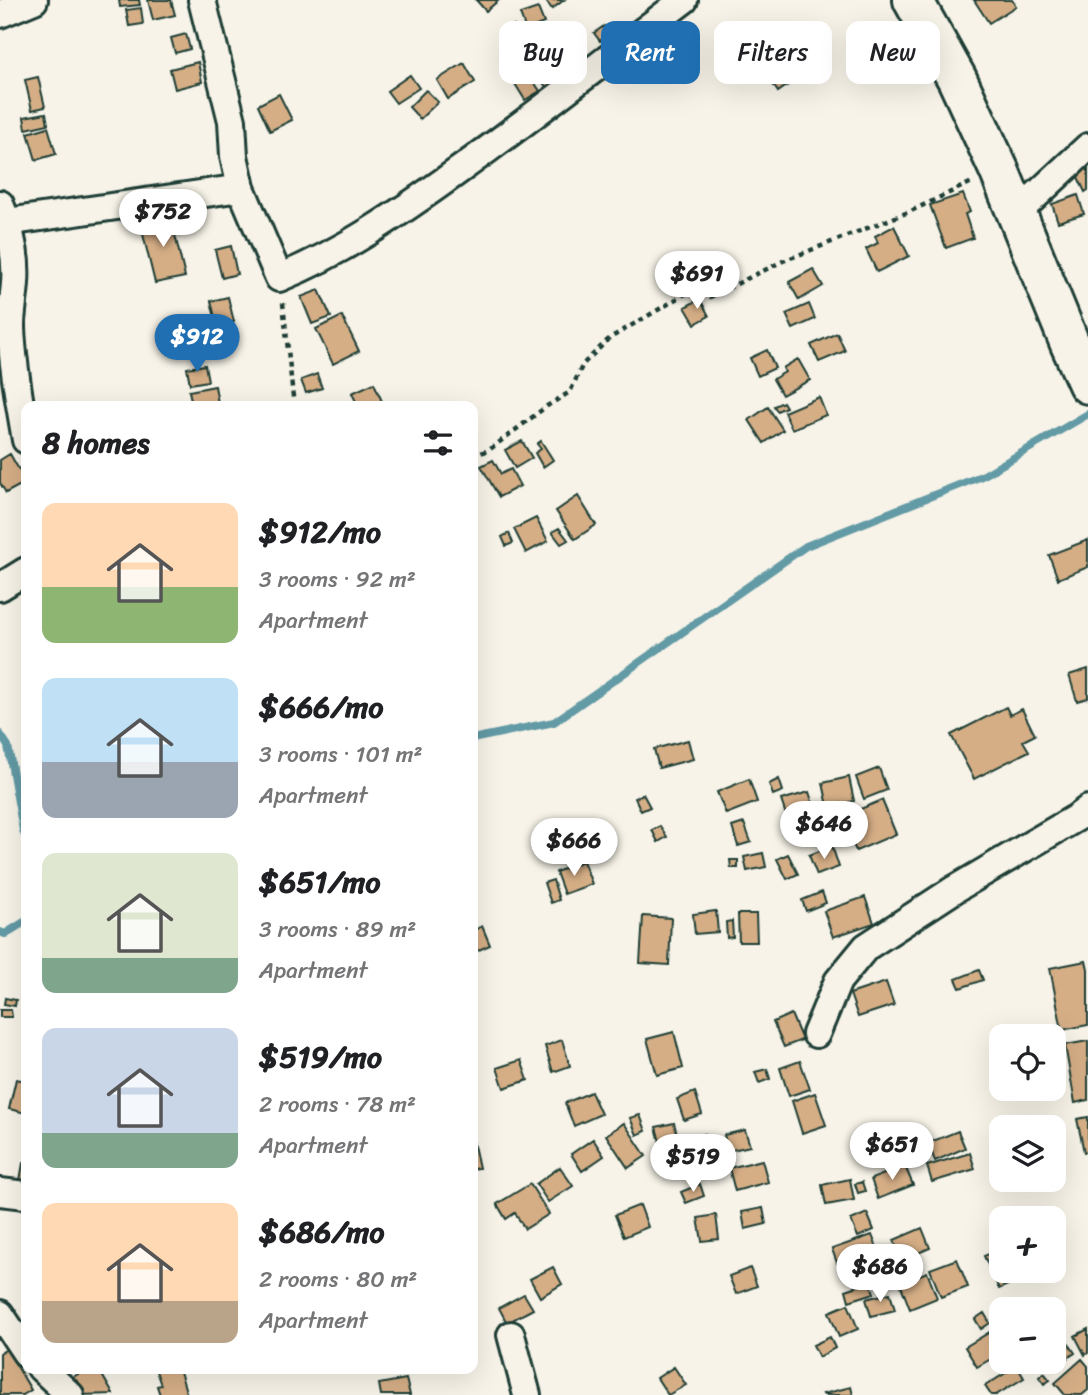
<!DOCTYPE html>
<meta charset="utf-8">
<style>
body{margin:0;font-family:Sriracha,sans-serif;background:#f2f2f2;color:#202124;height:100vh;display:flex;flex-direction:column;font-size:26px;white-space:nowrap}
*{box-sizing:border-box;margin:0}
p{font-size:23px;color:#757577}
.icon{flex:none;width:38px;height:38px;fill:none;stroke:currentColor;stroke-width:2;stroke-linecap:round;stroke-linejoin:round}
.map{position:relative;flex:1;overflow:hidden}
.drawer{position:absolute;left:21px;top:401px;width:457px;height:973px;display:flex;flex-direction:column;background:#fff;border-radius:14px;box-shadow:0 7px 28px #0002}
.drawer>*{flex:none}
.banner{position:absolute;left:499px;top:21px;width:483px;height:63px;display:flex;gap:14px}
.buttons{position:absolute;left:989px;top:1024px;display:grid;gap:14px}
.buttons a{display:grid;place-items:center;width:77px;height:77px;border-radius:14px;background:#fff;box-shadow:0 7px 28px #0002;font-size:35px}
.price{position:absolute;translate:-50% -60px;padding:0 16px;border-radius:24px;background:#fff;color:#222;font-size:23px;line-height:46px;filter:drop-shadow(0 2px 4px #0008)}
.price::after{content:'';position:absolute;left:50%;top:42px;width:21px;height:16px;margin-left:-10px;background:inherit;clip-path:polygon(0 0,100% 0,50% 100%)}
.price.current{background:#1f6fb2;color:#fff}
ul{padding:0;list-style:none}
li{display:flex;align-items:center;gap:21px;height:175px;padding:0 21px}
li span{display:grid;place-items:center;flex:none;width:196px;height:140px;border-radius:14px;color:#555}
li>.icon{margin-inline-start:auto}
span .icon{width:84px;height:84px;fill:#fffc;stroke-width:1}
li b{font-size:30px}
h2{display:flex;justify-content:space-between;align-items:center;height:84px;padding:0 21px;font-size:30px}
.pill{padding:0 24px;border-radius:14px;background:#fff;box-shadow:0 7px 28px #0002;font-size:24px;line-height:63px}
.pill.current{background:#1f6fb2;color:#fff}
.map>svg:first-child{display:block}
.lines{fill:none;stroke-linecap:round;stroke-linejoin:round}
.stream{stroke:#629aa5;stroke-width:8}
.building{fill:#d5ae86;stroke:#1f3d34;stroke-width:2}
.street-casing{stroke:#1f3d34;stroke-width:32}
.secondary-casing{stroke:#1f3d34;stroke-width:44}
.path{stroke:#1f3d34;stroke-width:4.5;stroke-dasharray:5 5;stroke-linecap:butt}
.street{stroke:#f7f3e8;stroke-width:26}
.secondary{stroke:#f7f3e8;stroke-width:38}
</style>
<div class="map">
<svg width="1088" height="1395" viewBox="0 0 1088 1395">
<rect width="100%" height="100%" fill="#f7f3e8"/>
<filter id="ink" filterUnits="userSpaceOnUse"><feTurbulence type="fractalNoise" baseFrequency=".0143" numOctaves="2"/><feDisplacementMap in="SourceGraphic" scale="14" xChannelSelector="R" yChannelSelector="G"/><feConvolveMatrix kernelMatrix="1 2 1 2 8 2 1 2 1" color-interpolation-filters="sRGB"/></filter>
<g filter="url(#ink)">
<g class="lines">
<path class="stream" d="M0,734L8,746L23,830L26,838
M472,739L554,722L806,546L984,475L1088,414
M0,932L5,934L26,921"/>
</g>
<path class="building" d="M119,0H139L140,5L120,7Z
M148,0H171L175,15L153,20Z
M476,0H499L486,11Z
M545,0H564L552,9Z
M974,0H1012L1016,6L989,23Z
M141,8L143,24L129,26L126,10Z
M538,8L544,23L526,30L520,14Z
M514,26L528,41L517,53L502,38Z
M604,26L609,34L600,41L594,33Z
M186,34L190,49L175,53L171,38Z
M809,40L823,60L778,92L764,71Z
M198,62L202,82L175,89L170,69Z
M464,63L475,82L448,99L437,80Z
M526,70L540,91L525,100L512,79Z
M410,75L419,88L396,103L387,91Z
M550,76L556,85L548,90L542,81Z
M38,77L45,107L32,110L25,80Z
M426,90L438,102L420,119L409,107Z
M279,94L292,120L270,131L258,105Z
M46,113L48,124L26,129L24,117Z
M48,127L56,154L36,160L28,133Z
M1088,167V190L1085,192L1076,173Z
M963,194L970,212L965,214L973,238L946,248L930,205Z
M1078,195L1084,214L1058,222L1052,204Z
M170,214L185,277L155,283L140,222Z
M894,226L909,256L877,272L866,249L878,243L875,236Z
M231,246L237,274L222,278L215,250Z
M813,269L823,286L799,300L789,282Z
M319,290L331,317L312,324L301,297Z
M228,297L234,322L217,326L211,301Z
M700,299L709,316L695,324L685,307Z
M809,304L815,319L793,329L786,314Z
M342,316L359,351L333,364L316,329Z
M837,333L845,351L819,362L811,345Z
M767,350L775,368L758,376L750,358Z
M798,359L810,380L782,395L773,379L785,372L783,368Z
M205,365L208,381L190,384L187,368Z
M317,374L322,388L306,393L301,380Z
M374,383L384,406H358L352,393Z
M215,386L218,403H213L214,406H177V403L191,400L189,391Z
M819,397L826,415L792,429L784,412Z
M783,402L786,407L777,411L774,406Z
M768,407L783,430L764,443L749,420Z
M522,441L532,458L515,468L505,450Z
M541,441L553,460L543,467L535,453L541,449L537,444Z
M10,454L26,482L6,493L0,483V460Z
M493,460L501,474L511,469L520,486L499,497L481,466Z
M578,496L596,525L575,539L556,511Z
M536,518L548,541L526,553L514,529Z
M559,528L568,540L561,544L552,532Z
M509,533L513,543L506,546L502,537Z
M1088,540V567L1058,579L1049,555Z
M1088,669V698L1077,701L1069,675Z
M1006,707L1010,715L1022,709L1035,735L1023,741L1029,751L974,779L951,735Z
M688,740L693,759L659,768L654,749Z
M879,768L887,790L864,799L856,777Z
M849,777L854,801L828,806L823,783Z
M749,779L757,802L726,814L717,792Z
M779,779L783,791L773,795L769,784Z
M809,792L816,813L788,821L781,800Z
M643,794L650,807L641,811L635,798Z
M882,800L896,834L856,851L841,817Z
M744,823L751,842L738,846L732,827Z
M660,826L667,837L658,842L652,830Z
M832,846L839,867L817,875L809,855Z
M763,853L766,867L747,871L744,857Z
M788,854L798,874L787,879L777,859Z
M730,860H738V868H731Z
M583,861L592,884L564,894L556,872Z
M553,880L559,900L551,903L544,883Z
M822,892L826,903L806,911L802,900Z
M865,897L874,923L833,937L824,911Z
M716,911L718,932L695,934L693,914Z
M738,914H756L757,942H739Z
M643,916L671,918L669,965L640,963Z
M732,921L733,937L727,938L726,922Z
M482,926L490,945L472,953V931Z
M1086,961L1088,969V1025L1062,1030L1050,968Z
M979,970L983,980L960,988L956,979Z
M886,982L894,1005L858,1017L850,994Z
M5,998L16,1000L15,1006L4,1004Z
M0,1010H11L12,1017H0Z
M791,1014L802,1040L784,1047L773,1022Z
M674,1032L683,1068L657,1075L647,1039Z
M562,1040L570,1066L553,1072L545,1046Z
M1088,1041V1100L1075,1103L1065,1045Z
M521,1060L528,1080L504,1088L497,1068Z
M800,1061L810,1089L789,1096L780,1068Z
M767,1069L770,1079L759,1083L755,1072Z
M16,1079L26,1081V1113L9,1109Z
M591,1092L601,1114L574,1126L565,1103Z
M695,1092L702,1114L684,1120L677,1099Z
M815,1093L826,1125L802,1133L792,1101Z
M640,1115L646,1131L637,1135L630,1118Z
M1088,1117V1152H1084L1077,1119Z
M624,1123L646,1156L628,1168L606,1135Z
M674,1123L678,1138L660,1142L656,1127Z
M745,1130L750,1146L728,1151L724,1135Z
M958,1131L965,1148L935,1161L928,1143Z
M705,1134L710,1154L688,1160L682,1139Z
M472,1136L479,1168L472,1169Z
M593,1139L604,1156L582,1171L571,1154Z
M899,1141L903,1147L896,1150L893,1143Z
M886,1149L889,1157L873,1164L869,1156Z
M970,1153L975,1169L932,1182L927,1166Z
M762,1160L768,1182L735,1191L729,1168Z
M23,1163L26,1164V1188L19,1186Z
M905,1166L913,1185L878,1199L871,1179Z
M560,1167L573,1186L548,1202L536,1184Z
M850,1179L854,1200L826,1205L822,1185Z
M862,1182L865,1191L858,1193L855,1184Z
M530,1184L549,1214L525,1229L515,1213L506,1219L497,1204Z
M700,1184L704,1196L686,1203L681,1192Z
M640,1205L648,1227L624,1237L615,1215Z
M763,1208L766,1224L745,1229L742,1212Z
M867,1213L874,1230L858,1237L851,1220Z
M716,1215L719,1239L702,1241L698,1218Z
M922,1228L930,1248L902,1260L894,1240Z
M872,1235L883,1263L866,1270L863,1263L840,1271L832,1249Z
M1001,1249V1270H1019L1023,1278L999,1289L984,1256Z
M957,1259L968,1287L941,1297L930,1269Z
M553,1267L562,1284L540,1297L530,1279Z
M750,1268L757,1286L736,1294L729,1276Z
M927,1272L937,1298L910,1309L900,1283Z
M870,1282L874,1293L849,1301L846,1290Z
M890,1293L895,1310L871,1316L866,1299Z
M524,1294L533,1309L507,1323L499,1308Z
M848,1304L858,1329L839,1337L829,1312Z
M984,1313L990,1323L981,1329L975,1319Z
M1088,1329V1353L1085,1355L1075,1336Z
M990,1332L997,1344L991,1347L996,1356L977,1367L965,1347Z
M830,1337L835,1348L819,1357L813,1345Z
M1067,1341L1075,1353L1060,1363L1054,1355V1350Z
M7,1349L31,1390L23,1395H0V1353Z
M1082,1359L1088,1366V1390L1082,1395H1065L1055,1383Z
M1017,1366L1024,1378L996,1395H991L985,1386Z
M674,1367L686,1385L668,1395L657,1378Z
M88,1368H98L113,1394L80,1395L70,1379Z
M162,1368H179L187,1395H160L157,1386L161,1385L156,1371Z
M1044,1373L1050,1380L1044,1384L1039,1377Z
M406,1379L410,1395H381L379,1384Z
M851,1387L853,1395H824L823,1394Z"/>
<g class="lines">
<defs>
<path id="street" d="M202,0L232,121L234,156L241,188L279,278C345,251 401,212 458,171C535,116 609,57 684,0
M0,14L34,0
M0,204C10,228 17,257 15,283C14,298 11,312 11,327C12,362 20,405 26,440
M1017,213L1088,147
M7,222L241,188
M0,587L26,571
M816,1034L838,981L866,947L955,889L1076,818L1088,809
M0,1192L26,1195
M0,1314L26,1353
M511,1335L527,1395
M41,1368L70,1395"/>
<path id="secondary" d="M913,0L957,79L999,170L1070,344L1088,384"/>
</defs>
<use href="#street" class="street-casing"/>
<use href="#secondary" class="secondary-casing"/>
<path class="path" d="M283,303L294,406
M472,456L489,450L547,406L570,392L583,364L610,338L692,290L710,297L783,261L911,211L972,182"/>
<use href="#street" class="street"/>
<use href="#secondary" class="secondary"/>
</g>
</g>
</svg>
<div class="buttons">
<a><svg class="icon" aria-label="locate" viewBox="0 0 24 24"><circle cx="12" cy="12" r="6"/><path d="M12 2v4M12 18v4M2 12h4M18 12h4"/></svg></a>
<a><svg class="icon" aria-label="layers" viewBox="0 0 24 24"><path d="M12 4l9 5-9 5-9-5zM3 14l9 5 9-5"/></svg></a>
<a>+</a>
<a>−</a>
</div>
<b class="price" style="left:163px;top:249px">$752</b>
<b class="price" style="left:697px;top:311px">$691</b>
<b class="price current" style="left:197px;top:374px">$912</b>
<b class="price" style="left:824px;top:861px">$646</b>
<b class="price" style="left:574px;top:878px">$666</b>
<b class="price" style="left:892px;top:1182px">$651</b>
<b class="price" style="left:693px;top:1194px">$519</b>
<b class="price" style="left:880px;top:1304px">$686</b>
<div class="banner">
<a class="pill">Buy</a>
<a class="pill current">Rent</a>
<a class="pill">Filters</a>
<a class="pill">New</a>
</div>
<section class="drawer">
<h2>8 homes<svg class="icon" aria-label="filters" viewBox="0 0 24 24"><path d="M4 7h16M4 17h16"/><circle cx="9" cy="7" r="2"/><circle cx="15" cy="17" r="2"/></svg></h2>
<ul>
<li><span style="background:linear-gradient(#ffd9b3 60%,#8fb573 0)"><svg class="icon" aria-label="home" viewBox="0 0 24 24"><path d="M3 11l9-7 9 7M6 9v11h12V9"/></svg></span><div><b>$912/mo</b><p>3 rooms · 92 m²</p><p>Apartment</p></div></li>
<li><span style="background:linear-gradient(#bfe0f5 60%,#9aa5b1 0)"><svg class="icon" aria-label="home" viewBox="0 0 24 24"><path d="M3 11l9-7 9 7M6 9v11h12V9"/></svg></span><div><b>$666/mo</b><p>3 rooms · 101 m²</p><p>Apartment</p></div></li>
<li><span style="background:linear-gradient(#dfe7d0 75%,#7fa58c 0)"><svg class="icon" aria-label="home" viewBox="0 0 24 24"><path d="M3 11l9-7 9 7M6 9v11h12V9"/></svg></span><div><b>$651/mo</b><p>3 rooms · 89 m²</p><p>Apartment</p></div></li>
<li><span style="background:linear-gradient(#c9d6e8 75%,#7fa58c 0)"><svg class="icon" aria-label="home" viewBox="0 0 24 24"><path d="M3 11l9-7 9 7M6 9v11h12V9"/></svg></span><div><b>$519/mo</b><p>2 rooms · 78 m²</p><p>Apartment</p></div></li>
<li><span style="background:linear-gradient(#ffd9b3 70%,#b9a48a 0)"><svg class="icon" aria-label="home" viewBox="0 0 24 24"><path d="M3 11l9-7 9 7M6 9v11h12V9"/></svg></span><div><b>$686/mo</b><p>2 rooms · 80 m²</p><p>Apartment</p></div></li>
</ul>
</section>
</div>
